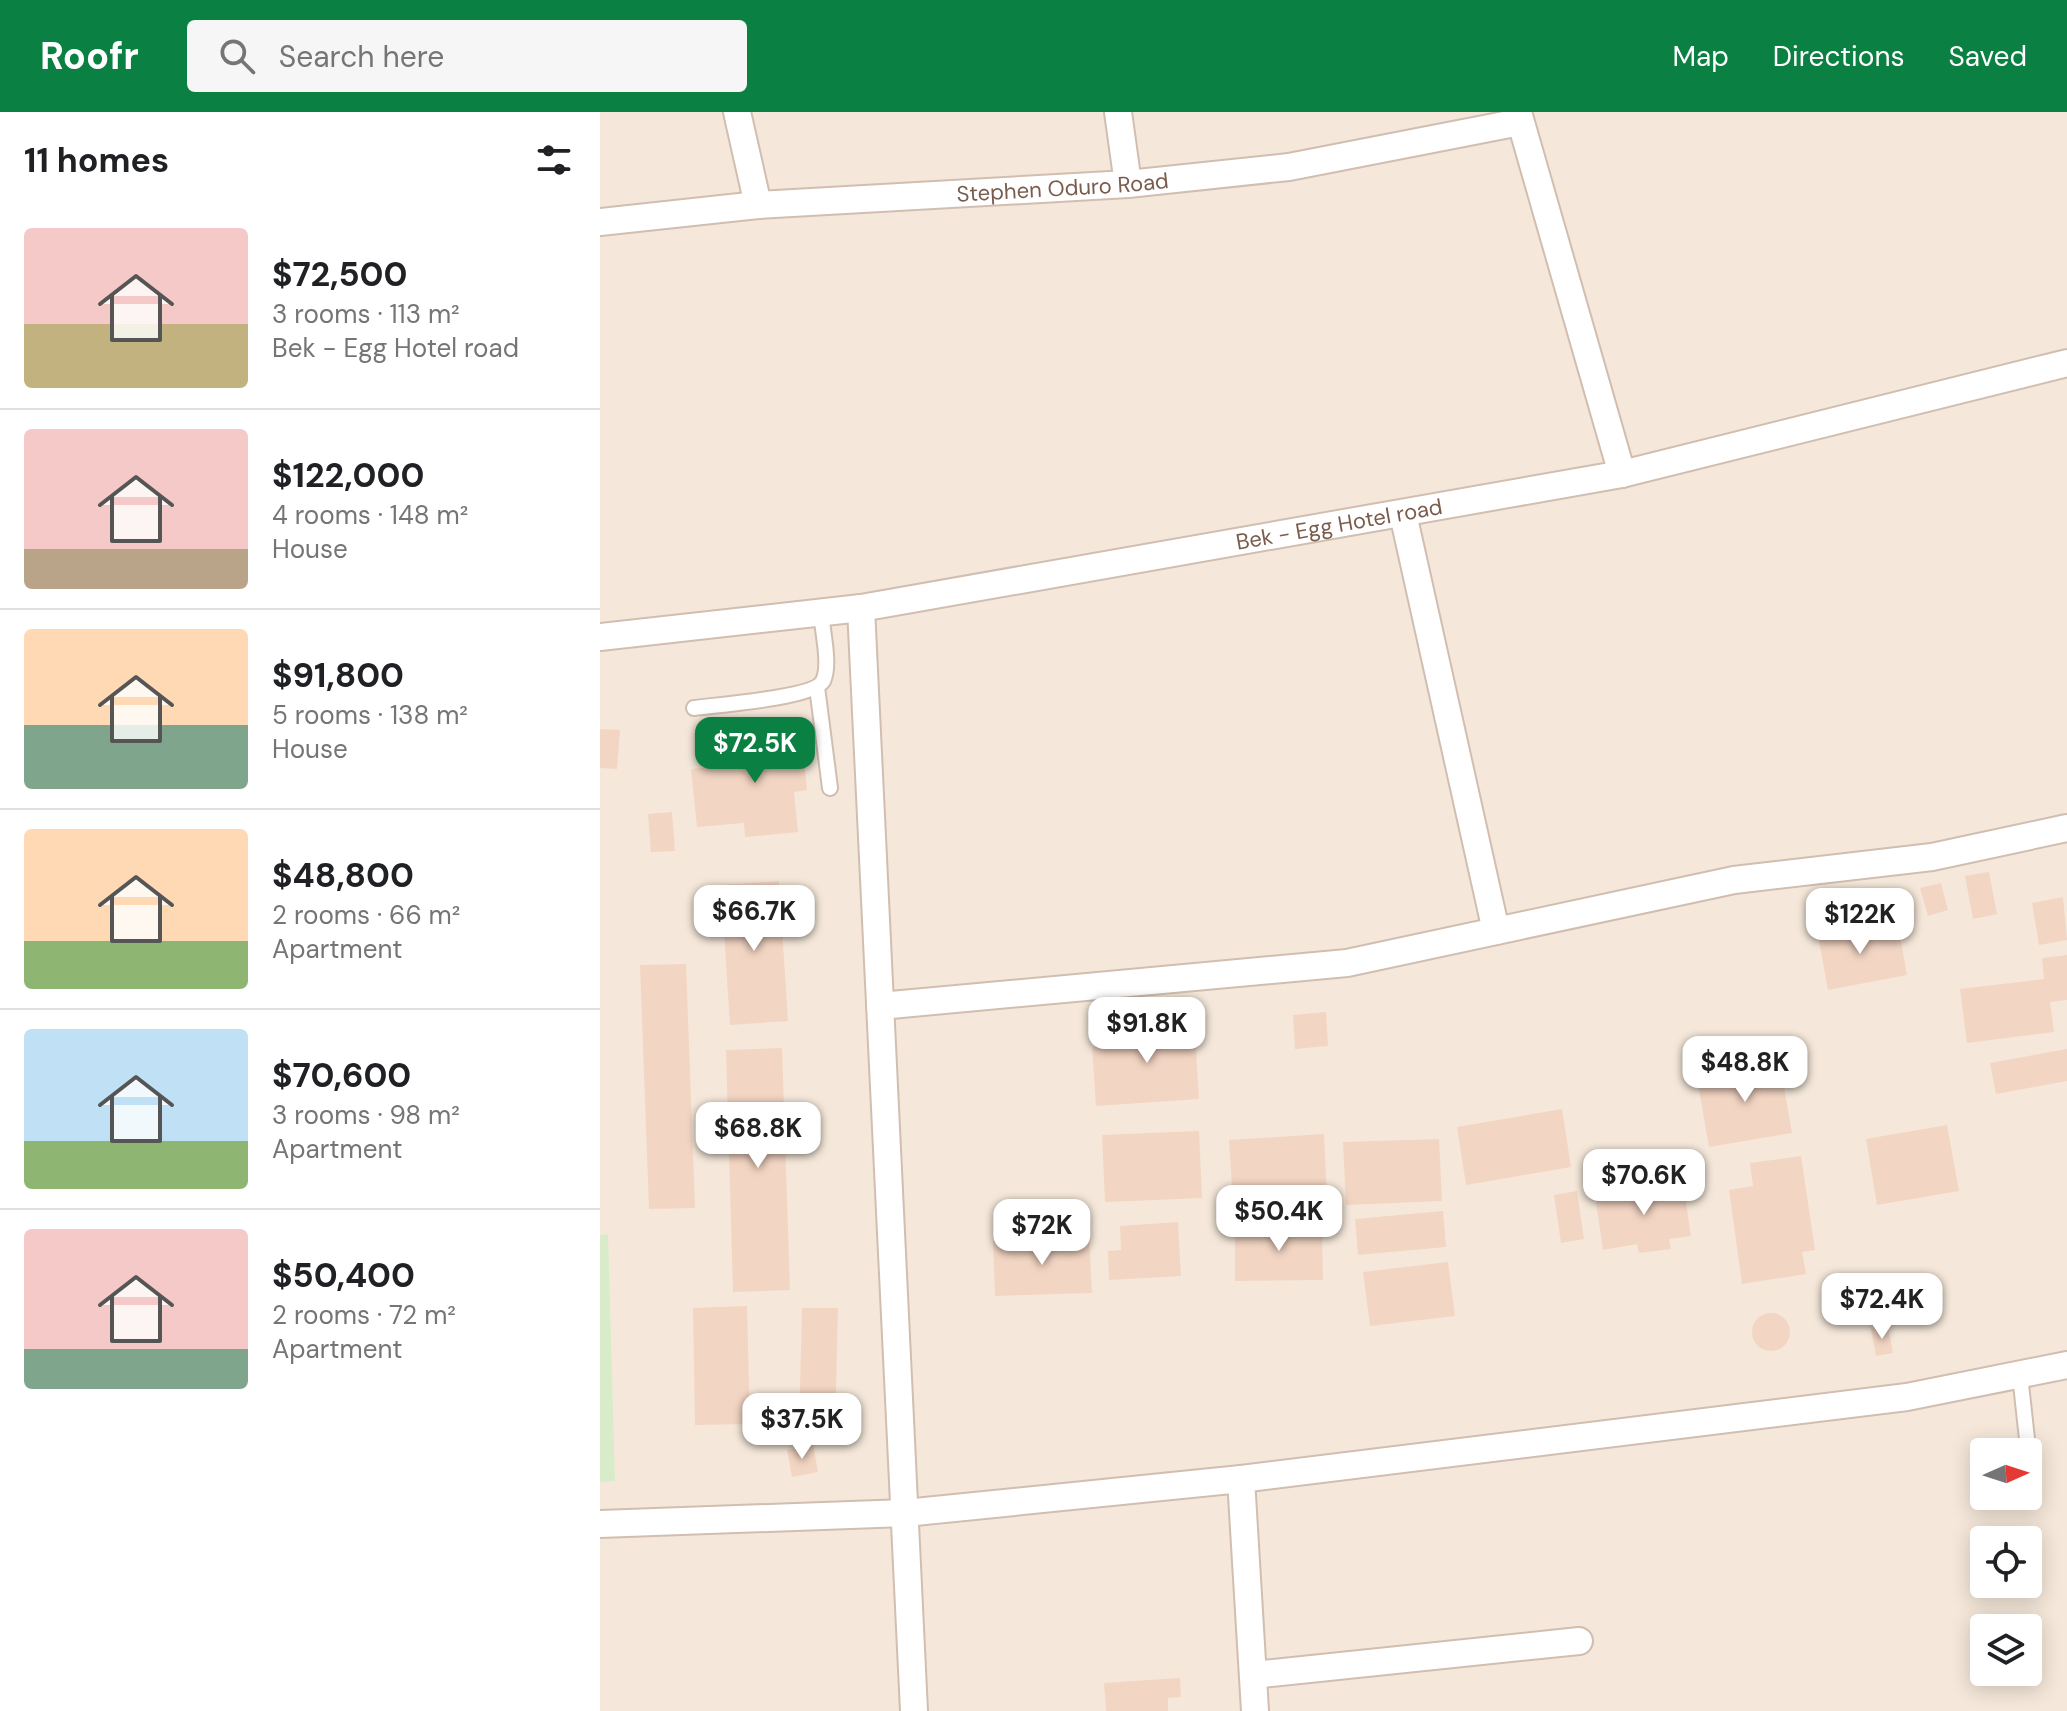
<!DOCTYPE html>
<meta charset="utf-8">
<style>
body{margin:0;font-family:"DM Sans",sans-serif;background:#f6f6f6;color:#202124;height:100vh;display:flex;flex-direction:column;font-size:30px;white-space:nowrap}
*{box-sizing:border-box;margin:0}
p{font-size:26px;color:#757577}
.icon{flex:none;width:44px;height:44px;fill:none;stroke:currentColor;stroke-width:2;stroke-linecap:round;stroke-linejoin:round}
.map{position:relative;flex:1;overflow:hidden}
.sheet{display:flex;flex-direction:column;background:#fff;width:600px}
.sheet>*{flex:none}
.needle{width:52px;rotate:87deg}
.fabs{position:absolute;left:1370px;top:1326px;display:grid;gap:16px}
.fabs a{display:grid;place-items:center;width:72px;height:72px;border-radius:8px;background:#fff;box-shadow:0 4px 20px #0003;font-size:40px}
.price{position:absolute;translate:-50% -68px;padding:0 18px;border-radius:16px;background:#fff;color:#222;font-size:26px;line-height:52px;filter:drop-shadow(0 2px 4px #0008)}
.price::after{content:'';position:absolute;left:50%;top:48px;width:24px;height:18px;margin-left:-12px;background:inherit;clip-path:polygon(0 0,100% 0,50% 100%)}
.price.on{background:#0b8043;color:#fff}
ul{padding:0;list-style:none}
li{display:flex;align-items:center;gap:24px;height:200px;padding:0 24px}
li+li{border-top:2px solid #e0e0e0}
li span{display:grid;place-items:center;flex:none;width:224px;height:160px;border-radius:8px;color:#555}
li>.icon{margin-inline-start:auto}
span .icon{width:96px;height:96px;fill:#fffc;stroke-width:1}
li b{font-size:34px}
h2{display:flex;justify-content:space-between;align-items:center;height:96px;padding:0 24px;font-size:34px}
header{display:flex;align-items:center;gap:48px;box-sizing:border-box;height:112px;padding:0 40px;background:#0b8043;color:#fff}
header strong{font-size:38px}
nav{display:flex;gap:44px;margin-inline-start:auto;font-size:28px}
.search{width:560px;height:72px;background:#f6f6f6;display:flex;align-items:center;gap:20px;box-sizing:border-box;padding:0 28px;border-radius:8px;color:#757577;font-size:30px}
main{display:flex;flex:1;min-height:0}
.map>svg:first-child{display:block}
.residential{fill:#f5e8da;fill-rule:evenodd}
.garden{fill:#d8ecc9}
.building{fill:#f3d5c3}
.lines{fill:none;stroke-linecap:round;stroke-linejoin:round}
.lane-casing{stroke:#d1beb0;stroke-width:18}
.street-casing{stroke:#d1beb0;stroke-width:30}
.lane{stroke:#fff;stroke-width:14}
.street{stroke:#fff;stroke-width:26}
.labels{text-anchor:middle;stroke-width:8;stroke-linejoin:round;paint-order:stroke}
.street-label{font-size:22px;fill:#7a5c4d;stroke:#fffaf3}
</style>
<header>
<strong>Roofr</strong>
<div class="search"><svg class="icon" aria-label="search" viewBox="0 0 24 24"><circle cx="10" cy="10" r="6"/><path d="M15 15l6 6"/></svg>Search here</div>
<nav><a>Map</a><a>Directions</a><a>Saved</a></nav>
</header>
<main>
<section class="sheet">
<h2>11 homes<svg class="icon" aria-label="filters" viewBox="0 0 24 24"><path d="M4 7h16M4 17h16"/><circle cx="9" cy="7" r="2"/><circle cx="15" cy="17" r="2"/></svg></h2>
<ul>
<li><span style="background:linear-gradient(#f6c9c9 60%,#c2b280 0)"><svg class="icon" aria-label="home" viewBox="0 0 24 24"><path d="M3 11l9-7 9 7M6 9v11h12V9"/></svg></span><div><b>$72,500</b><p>3 rooms · 113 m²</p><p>Bek - Egg Hotel road</p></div></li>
<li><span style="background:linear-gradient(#f6c9c9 75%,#b9a48a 0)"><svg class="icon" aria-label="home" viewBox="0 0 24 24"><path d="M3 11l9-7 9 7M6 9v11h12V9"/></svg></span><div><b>$122,000</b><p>4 rooms · 148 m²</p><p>House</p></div></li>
<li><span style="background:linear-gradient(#ffd9b3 60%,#7fa58c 0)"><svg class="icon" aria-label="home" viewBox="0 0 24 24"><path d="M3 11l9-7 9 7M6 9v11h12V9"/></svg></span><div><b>$91,800</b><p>5 rooms · 138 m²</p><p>House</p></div></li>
<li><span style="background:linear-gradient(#ffd9b3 70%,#8fb573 0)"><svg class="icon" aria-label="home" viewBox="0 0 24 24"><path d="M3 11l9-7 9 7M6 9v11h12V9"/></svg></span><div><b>$48,800</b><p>2 rooms · 66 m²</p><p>Apartment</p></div></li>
<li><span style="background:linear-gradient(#bfe0f5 70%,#8fb573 0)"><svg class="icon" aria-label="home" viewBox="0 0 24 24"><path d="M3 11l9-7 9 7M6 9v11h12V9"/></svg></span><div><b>$70,600</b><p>3 rooms · 98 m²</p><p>Apartment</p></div></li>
<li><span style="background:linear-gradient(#f6c9c9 75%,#7fa58c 0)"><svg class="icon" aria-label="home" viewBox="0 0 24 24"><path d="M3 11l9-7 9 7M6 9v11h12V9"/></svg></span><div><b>$50,400</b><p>2 rooms · 72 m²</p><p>Apartment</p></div></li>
</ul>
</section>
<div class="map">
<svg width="1467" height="1599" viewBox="0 0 1467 1599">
<rect width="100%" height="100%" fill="#fdf6ec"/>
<path class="residential" d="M0,0H1467V1599H0ZM1384,1340H1428V1384H1384ZM1384,1428H1428V1472H1384ZM1384,1516H1428V1560H1384Z"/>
<path class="garden" d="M8,1122L15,1369L0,1370V1123Z"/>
<path class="building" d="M187,609L190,628L202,627L207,678L194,680L198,720L145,725L144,711L97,715L91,657L150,651L146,613Z
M0,617L20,618L17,657L0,656Z
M72,700L75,739L51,740L48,702Z
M1389,760L1397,802L1373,807L1365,764Z
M179,769L188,909L130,913L121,773Z
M1341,771L1348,798L1328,804L1320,776Z
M1463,785L1467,828L1439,833L1432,791Z
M1261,811L1264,824L1299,818L1307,863L1228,878L1217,818Z
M1467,843V888L1450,890L1454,920L1367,931L1360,877L1444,867L1442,846Z
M86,852L95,1096L49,1097L40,853Z
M726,900L728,934L695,937L693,903Z
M578,907V922L595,921L599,987L496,994L492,935L517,933L516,911Z
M182,936L190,1178L133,1180L126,938Z
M1467,937V969L1396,982L1390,951Z
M1163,946L1166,961L1181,958L1192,1021L1109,1035L1098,972L1119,968L1117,954Z
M962,997L971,1055L866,1073L857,1015Z
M1347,1013L1359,1079L1277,1093L1266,1027Z
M599,1019L602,1086L505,1090L502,1023Z
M724,1022L727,1084L633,1089L629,1028Z
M839,1027L842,1089L746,1093L743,1030Z
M1201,1044L1215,1138L1202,1140L1206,1162L1142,1172L1129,1078L1153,1074L1150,1051Z
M1083,1070L1091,1124L1069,1127L1071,1137L1039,1141L1037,1132L1003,1138L995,1083Z
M977,1079L984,1127L961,1131L954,1083Z
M843,1099L846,1135L758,1143L755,1107Z
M578,1110L581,1164L509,1168L508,1139L521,1138L520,1114Z
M722,1113L723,1168L635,1169V1114Z
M489,1126L492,1181L395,1184L393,1129Z
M848,1150L855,1204L770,1214L763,1160Z
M147,1194L150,1312L95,1313L93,1196Z
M202,1196H238L235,1317L199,1316Z
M1152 1220a19 19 0 1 1 38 0a19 19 0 1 1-38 0Z
M1288,1214L1293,1241L1276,1244L1271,1217Z
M213,1333L218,1360L192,1365L187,1338Z
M580,1566L581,1585L568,1586V1599H506L504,1571Z"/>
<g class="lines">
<defs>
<path id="lane" d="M217,575L230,676
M94,596C116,593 214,586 223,569C231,553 222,518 221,500
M1420,1263L1433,1382"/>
<g id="street">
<path d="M137,0L158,93"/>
<path d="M518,0L528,72"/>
<path d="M918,0L1022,362"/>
<path id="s1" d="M0,110L158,93L528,72L689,55L920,10"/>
<path d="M803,402L896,819"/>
<path d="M261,496L314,1599"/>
<path id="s2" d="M0,525L261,496L1022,362L1467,251"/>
<path d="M280,894L747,851L1134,768L1332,745L1467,716"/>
<path d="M641,1367L655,1599"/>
<path d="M0,1412L305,1401L641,1367L1307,1285L1467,1253"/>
<path d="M653,1563L979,1529"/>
</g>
</defs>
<use href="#lane" class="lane-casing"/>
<use href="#street" class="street-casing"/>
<use href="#lane" class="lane"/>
<use href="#street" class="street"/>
</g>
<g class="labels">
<g class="street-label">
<text dy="8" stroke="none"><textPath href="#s1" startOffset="464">Stephen Oduro Road</textPath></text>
<text dy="8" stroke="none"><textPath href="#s2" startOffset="748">Bek - Egg Hotel road</textPath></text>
</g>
</g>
</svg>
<div class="fabs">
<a><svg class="needle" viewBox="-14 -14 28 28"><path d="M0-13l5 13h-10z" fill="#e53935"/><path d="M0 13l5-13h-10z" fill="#757577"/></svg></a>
<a><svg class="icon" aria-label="locate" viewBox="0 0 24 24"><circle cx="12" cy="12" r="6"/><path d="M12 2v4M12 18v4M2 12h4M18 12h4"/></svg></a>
<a><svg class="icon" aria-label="layers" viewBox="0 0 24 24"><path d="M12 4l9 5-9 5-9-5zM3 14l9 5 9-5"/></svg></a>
</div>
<b class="price on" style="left:155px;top:673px">$72.5K</b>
<b class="price" style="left:154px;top:841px">$66.7K</b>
<b class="price" style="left:1260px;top:844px">$122K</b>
<b class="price" style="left:547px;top:953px">$91.8K</b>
<b class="price" style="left:1145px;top:992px">$48.8K</b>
<b class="price" style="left:158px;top:1058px">$68.8K</b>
<b class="price" style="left:1044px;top:1105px">$70.6K</b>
<b class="price" style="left:679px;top:1141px">$50.4K</b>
<b class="price" style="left:442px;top:1155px">$72K</b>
<b class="price" style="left:1282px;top:1229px">$72.4K</b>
<b class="price" style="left:202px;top:1349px">$37.5K</b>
</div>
</main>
